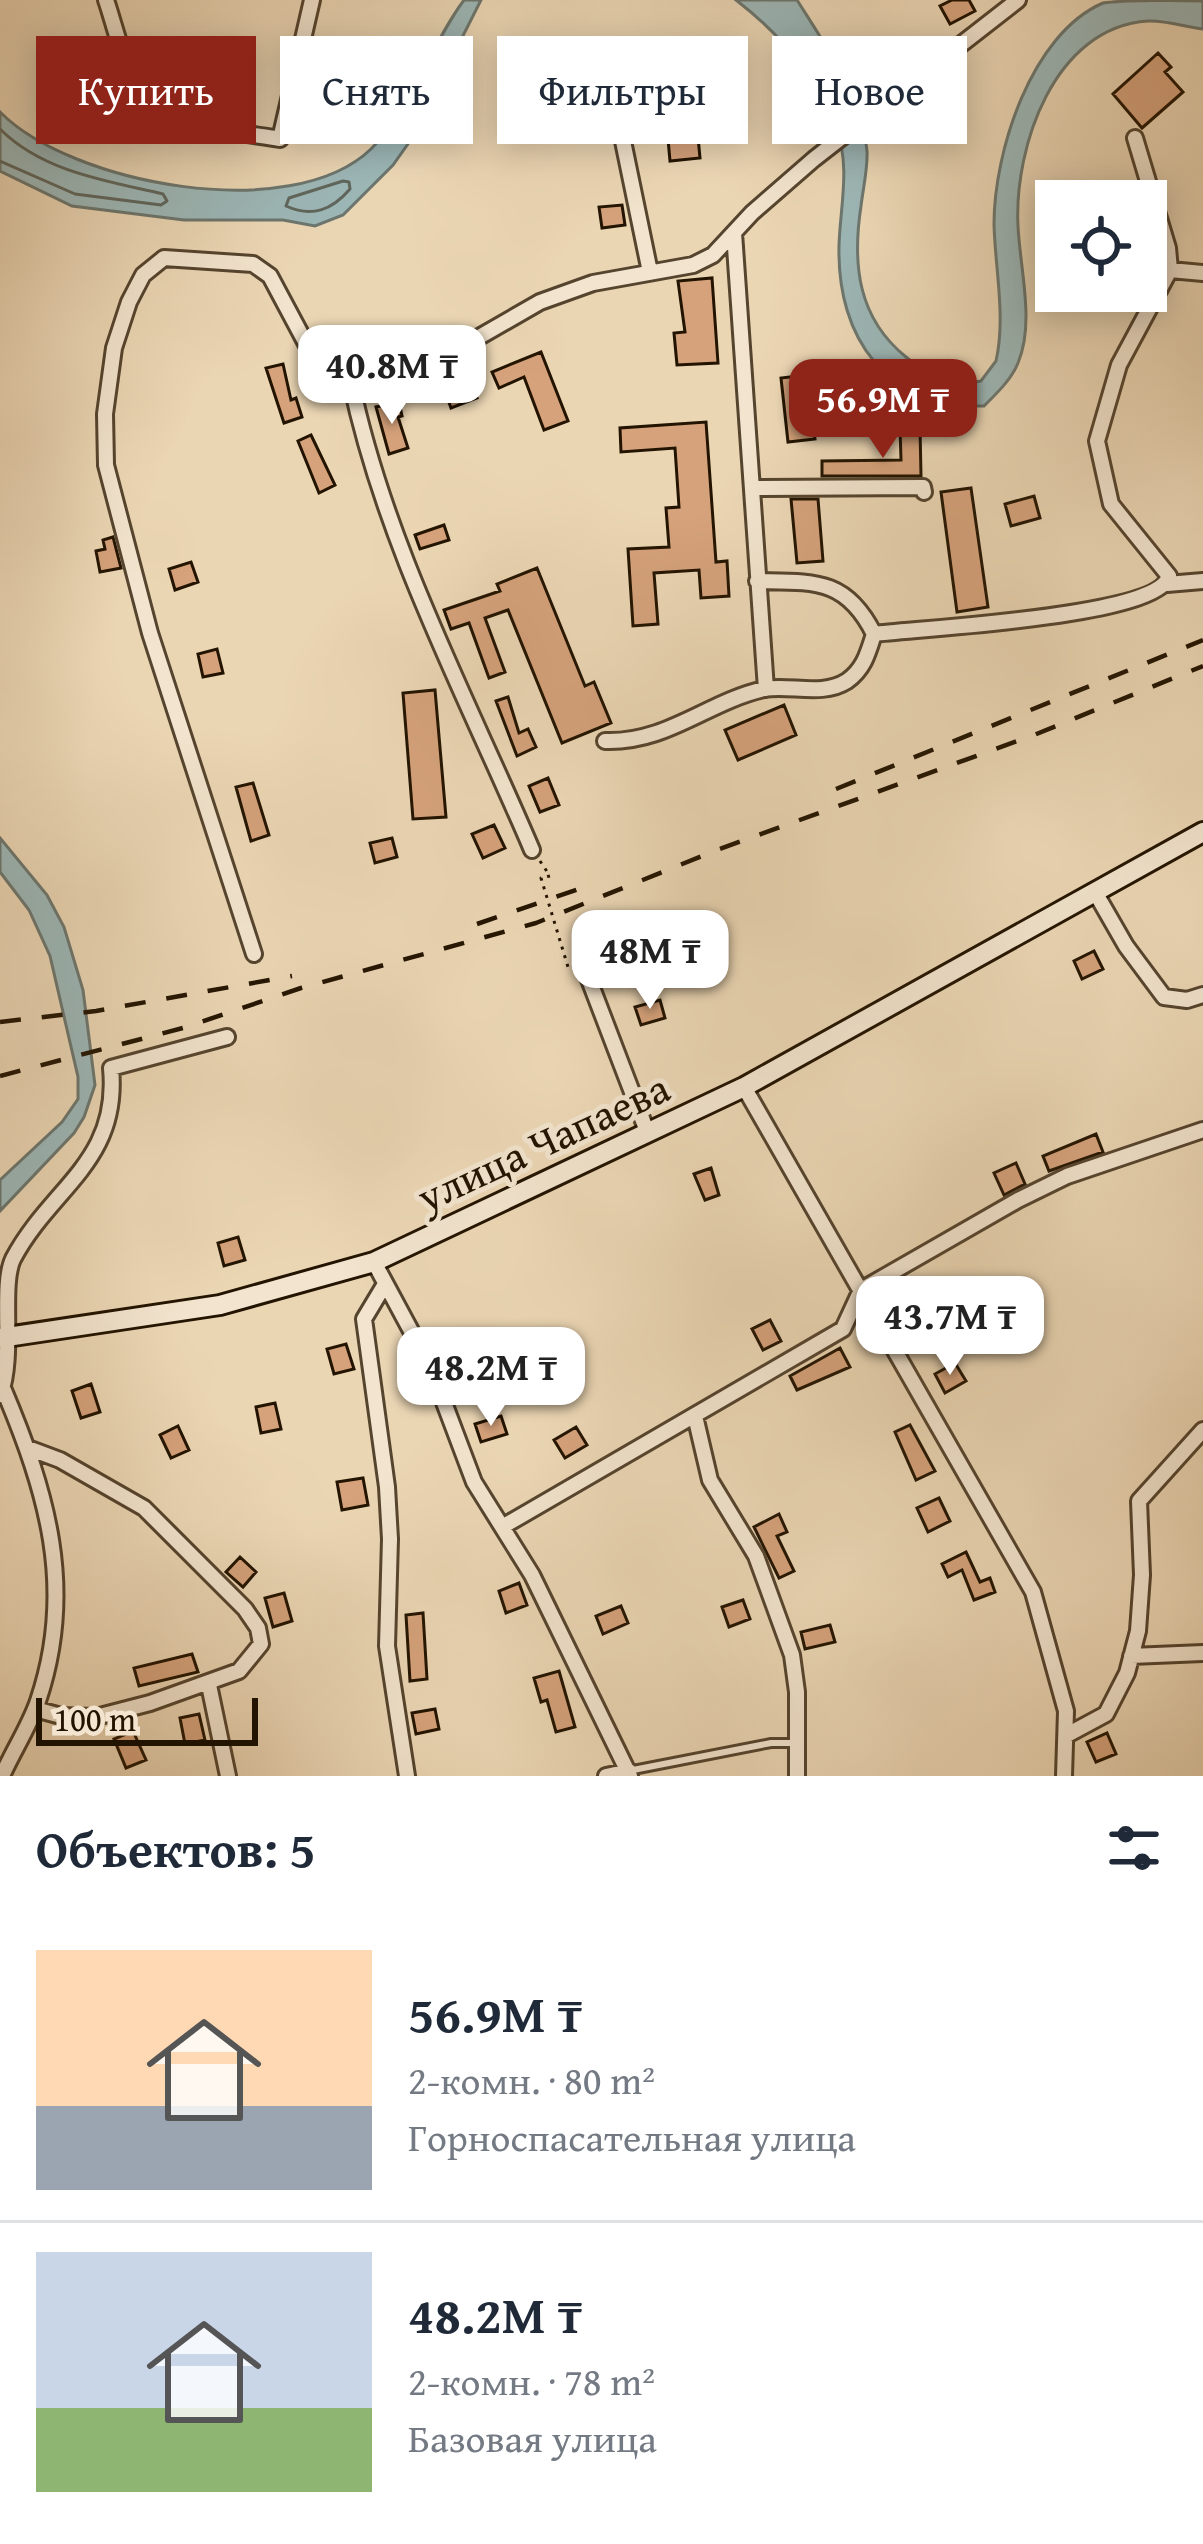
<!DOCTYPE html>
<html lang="ru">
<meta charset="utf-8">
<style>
body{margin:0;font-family:"Gentium Book Plus",serif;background:#f6f6f7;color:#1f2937;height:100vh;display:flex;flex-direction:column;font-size:45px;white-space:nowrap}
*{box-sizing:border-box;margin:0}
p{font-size:39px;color:#747a83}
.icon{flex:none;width:66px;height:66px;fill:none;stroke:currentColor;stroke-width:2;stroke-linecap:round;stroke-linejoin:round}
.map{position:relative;height:1776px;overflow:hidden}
.side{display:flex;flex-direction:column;background:#fff;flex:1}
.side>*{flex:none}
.banner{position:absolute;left:36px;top:36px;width:1131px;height:108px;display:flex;gap:24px}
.controls{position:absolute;left:1035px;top:180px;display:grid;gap:24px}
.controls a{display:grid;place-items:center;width:132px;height:132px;border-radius:0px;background:#fff;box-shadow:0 6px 30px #0003;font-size:60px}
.scale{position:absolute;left:36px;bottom:30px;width:222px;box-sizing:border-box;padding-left:12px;border:6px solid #231401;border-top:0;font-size:33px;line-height:42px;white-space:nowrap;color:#231401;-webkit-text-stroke:9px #f2e4ce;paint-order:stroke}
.price{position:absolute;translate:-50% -102px;padding:0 27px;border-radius:24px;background:#fff;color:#222;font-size:39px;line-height:78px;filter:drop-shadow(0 3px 6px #0008)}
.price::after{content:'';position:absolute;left:50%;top:72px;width:36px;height:27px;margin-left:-18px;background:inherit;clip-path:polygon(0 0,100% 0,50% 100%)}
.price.current{background:#8f2418;color:#fff}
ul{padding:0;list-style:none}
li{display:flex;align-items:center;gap:36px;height:300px;padding:0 36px}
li+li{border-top:3px solid #e0e1e3}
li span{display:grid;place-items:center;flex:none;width:336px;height:240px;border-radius:0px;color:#555}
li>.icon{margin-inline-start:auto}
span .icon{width:144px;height:144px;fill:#fffc;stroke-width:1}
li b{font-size:51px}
h2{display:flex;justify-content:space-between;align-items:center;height:144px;padding:0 36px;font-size:51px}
.pill{padding:0 42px;border-radius:0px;background:#fff;box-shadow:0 6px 30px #0003;font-size:42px;line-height:108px}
.pill.current{background:#8f2418;color:#fff}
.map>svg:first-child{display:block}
.water{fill:#9cb7b7;stroke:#6c766e;stroke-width:3}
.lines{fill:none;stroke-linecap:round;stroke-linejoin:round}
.shore{stroke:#60665c;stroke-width:3}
.building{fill:#d5a27b;stroke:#231401;stroke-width:3}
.lane-casing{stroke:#55442e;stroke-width:12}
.street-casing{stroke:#55442e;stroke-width:20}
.secondary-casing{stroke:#231401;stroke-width:24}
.path{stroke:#231401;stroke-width:3;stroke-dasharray:3 6;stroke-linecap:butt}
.lane{stroke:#f2e4ce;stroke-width:6}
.street{stroke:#f2e4ce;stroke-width:14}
.secondary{stroke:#f2e4ce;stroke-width:18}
.rail{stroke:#231401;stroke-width:4.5;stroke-dasharray:21 21;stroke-linecap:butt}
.path-bridge{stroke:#231401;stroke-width:3;stroke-dasharray:3 6;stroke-linecap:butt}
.labels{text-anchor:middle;stroke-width:10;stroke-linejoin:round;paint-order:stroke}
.street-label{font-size:42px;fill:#231401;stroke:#f2e4ce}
</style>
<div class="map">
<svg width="1203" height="1776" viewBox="0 0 1203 1776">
<rect width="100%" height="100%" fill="#ebd6b4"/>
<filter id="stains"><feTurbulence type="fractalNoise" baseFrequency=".00167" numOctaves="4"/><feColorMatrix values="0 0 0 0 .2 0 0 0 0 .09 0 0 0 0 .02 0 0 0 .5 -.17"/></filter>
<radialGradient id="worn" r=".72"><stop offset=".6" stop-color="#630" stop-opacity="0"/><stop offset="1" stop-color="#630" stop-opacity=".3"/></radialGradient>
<path class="water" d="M464,0H481L410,141L393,165L343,215L315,226L283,220H184L72,206L0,171V112C71,184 291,226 371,149C414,107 429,47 464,0Z
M736,0H797C826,46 861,95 867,151C868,168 863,189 861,206C852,265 858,318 906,357C929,377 951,388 981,381L996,361C1006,317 995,268 994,224C994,152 1031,34 1103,3C1124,0 1178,0 1203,1V29C1186,27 1165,20 1148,21C1054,27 1014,147 1018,226C1020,269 1035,323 1018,363C1011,380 996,394 984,406C887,408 837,339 839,246C840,207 851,166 836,128C816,75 780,34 736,0Z
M0,838L47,895L64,927L83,990L95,1085L84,1117L74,1133L0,1211V1180L62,1122L78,1099V1077L50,956L29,910L0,872Z"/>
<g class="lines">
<path class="shore" d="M0,129C43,172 107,181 163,194L167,201L161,205L75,194L0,161
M343,181L349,182L350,189C332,210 312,218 286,206L289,198Z"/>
</g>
<path class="building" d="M952,0H969L975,11L950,24L940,6Z
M1158,53L1171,67L1165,72L1183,92L1142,128L1113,94Z
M353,65L374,67L371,95L350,93Z
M210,88L242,94L237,117L205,111Z
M697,126L700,158L670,161L667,128Z
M622,205L625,225L602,228L599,207Z
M712,278L718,363L677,365L674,333L685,332L678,281Z
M541,352L568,421L544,430L524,377L499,388L492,372Z
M283,364L291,400L296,398L302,417L284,423L266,368Z
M808,375L815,439L788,442L781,378Z
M470,381L477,398L451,408L445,391Z
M399,402L402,416L398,417L408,448L389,454L376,407Z
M706,422L716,562L727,561L729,596L701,598L699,570L654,573L658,624L633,626L628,549L669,547L666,508L679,507L675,448L621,452L620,428Z
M900,428H920L921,476H822V461L901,460Z
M311,435L335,485L319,493L298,441Z
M971,488L988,607L957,612L941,492Z
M1034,496L1040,518L1011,526L1005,504Z
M791,499H818L823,561L797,563Z
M444,525L449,540L420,549L415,535Z
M113,537L121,568L100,572L96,551L105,549L103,540Z
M191,562L198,582L175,590L169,569Z
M537,568L585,686L594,682L611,723L562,743L508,610L485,618L505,672L489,678L469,623L451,629L444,610L500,591L497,584Z
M217,649L223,673L203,677L198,654Z
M435,690L446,817L413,819L403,693Z
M508,697L519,733L528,729L536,747L517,756L496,701Z
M784,705L796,735L738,760L725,730Z
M548,778L559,805L540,812L529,786Z
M253,783L269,835L251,841L236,787Z
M494,825L505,848L483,858L472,834Z
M392,838L397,857L375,863L370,843Z
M1094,951L1103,969L1082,979L1074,961Z
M660,1000L665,1018L641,1025L635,1007Z
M1096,1134L1103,1152L1049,1171L1043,1156Z
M1016,1163L1025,1184L1004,1195L994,1173Z
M711,1168L719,1195L705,1200L694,1174Z
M238,1237L245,1260L224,1266L218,1243Z
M770,1320L781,1341L763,1350L752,1329Z
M925,1321L936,1338L918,1350L907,1333Z
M346,1344L354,1369L334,1374L327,1349Z
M840,1348L850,1367L797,1390L790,1376Z
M955,1363L966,1381L945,1393L935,1374Z
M91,1384L100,1412L81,1418L72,1391Z
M275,1403L281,1429L261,1433L256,1407Z
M501,1416L507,1434L481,1442L475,1424Z
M910,1425L935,1471L916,1480L895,1432Z
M178,1426L189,1450L171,1458L160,1435Z
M576,1427L587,1445L565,1458L554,1440Z
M363,1478L368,1505L342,1510L337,1482Z
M939,1498L950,1521L928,1532L917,1508Z
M779,1514L787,1532L777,1536L794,1571L779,1578L754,1527Z
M966,1552L980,1582L990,1578L995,1592L974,1600L962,1570L948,1577L942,1564Z
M240,1557L256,1572L243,1587L226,1572Z
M519,1583L527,1605L506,1613L499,1591Z
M284,1593L292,1621L273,1627L265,1598Z
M743,1600L750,1619L729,1627L722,1607Z
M621,1606L628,1623L603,1634L596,1616Z
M423,1613L427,1679L410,1681L406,1615Z
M830,1625L835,1642L805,1649L801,1632Z
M192,1654L198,1672L139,1686L134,1668Z
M559,1671L575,1727L556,1732L547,1700L541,1702L534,1678Z
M435,1709L439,1729L416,1734L412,1713Z
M199,1714L205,1740L185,1744L180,1718Z
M133,1731L146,1760L126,1768L114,1739Z
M1107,1733L1116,1754L1096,1762L1087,1742Z"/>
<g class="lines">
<defs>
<path id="lane" d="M633,1770L771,1743H795"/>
<path id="street" d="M106,0C117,32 126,81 152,104C178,128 246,133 280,139L312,0
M610,78L650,272
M734,233L766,689
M1170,270L1203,273
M351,382C385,545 467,697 532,850
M752,488L923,487L924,492
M1167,584L1203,581
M874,634C921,628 1159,617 1169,576L1111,504L1097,441L1119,365L1170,270L1168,248L1135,138
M605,741C667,743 707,702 764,689C790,684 822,697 847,681C864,669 868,653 874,634C846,578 814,582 757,581
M1095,892L1126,946L1164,997L1187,1000L1203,995
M254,954L150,633L106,465L105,414L114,348L129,302L143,275L164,258L253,264L270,276L310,351L351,382H380L446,356L540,302L593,283L693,265L713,255L752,213L814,159L1018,0
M588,977L648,1134
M744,1087L1033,1592L1066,1711L1064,1776
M374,1262L431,1368L474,1482L532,1575L630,1776
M385,1284L364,1319L387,1487L390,1539L387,1646L407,1776
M0,1395C15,1356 0,1286 13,1259C51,1187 120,1162 111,1068L227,1037
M695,1416L710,1480L756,1556L792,1655L797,1692V1776
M28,1448L60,1460L144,1508L245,1609L258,1628L261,1644L239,1671L150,1703L96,1717L61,1716L35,1709
M502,1527L843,1329L861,1290L1018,1200L1067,1176L1203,1130
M1131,1656L1203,1653
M209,1685L228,1776
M1067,1735L1106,1714L1127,1673L1138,1631L1142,1575L1139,1501L1203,1430
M2,1776C13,1751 29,1727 38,1701C76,1589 47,1492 3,1388
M606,1776L629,1771"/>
<path id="secondary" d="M0,1338L220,1305L374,1262L744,1087L1203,832"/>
</defs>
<use href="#lane" class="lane-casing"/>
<use href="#street" class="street-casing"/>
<use href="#secondary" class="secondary-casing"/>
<path class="path" d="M540,861L550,876"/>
<use href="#lane" class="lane"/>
<use href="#street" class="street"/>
<use href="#secondary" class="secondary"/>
<path class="rail" d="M836,789L1203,640
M477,924L579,889
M0,1022L96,1011L292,976
M0,1076L183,1028L301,988L536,923L717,850L1034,735L1203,666"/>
<path class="path-bridge" d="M550,876L541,878L568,967L585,962"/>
</g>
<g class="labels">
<g class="street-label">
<text transform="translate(543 1142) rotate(-25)" y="15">улица Чапаева</text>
</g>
</g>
<rect width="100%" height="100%" filter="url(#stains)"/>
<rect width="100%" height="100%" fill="url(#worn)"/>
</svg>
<div class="controls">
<a><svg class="icon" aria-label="locate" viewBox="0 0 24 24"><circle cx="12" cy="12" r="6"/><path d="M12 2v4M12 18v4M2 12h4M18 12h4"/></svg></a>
</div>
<div class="scale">100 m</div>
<b class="price" style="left:392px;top:427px">40.8M ₸</b>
<b class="price current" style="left:883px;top:461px">56.9M ₸</b>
<b class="price" style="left:650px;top:1012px">48M ₸</b>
<b class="price" style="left:950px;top:1378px">43.7M ₸</b>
<b class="price" style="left:491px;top:1429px">48.2M ₸</b>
<div class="banner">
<a class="pill current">Купить</a>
<a class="pill">Снять</a>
<a class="pill">Фильтры</a>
<a class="pill">Новое</a>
</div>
</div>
<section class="side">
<h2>Объектов: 5<svg class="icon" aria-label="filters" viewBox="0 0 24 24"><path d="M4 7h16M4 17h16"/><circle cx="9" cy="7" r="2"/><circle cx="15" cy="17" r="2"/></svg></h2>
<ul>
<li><span style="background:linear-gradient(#ffd9b3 65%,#9aa5b1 0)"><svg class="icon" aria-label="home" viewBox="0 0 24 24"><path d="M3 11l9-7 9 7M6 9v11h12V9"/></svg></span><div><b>56.9M ₸</b><p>2-комн. · 80 m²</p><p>Горноспасательная улица</p></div></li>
<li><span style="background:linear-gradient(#c9d6e8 65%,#8fb573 0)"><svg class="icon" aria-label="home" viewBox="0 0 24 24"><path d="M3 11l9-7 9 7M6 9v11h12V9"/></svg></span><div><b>48.2M ₸</b><p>2-комн. · 78 m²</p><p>Базовая улица</p></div></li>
</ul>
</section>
